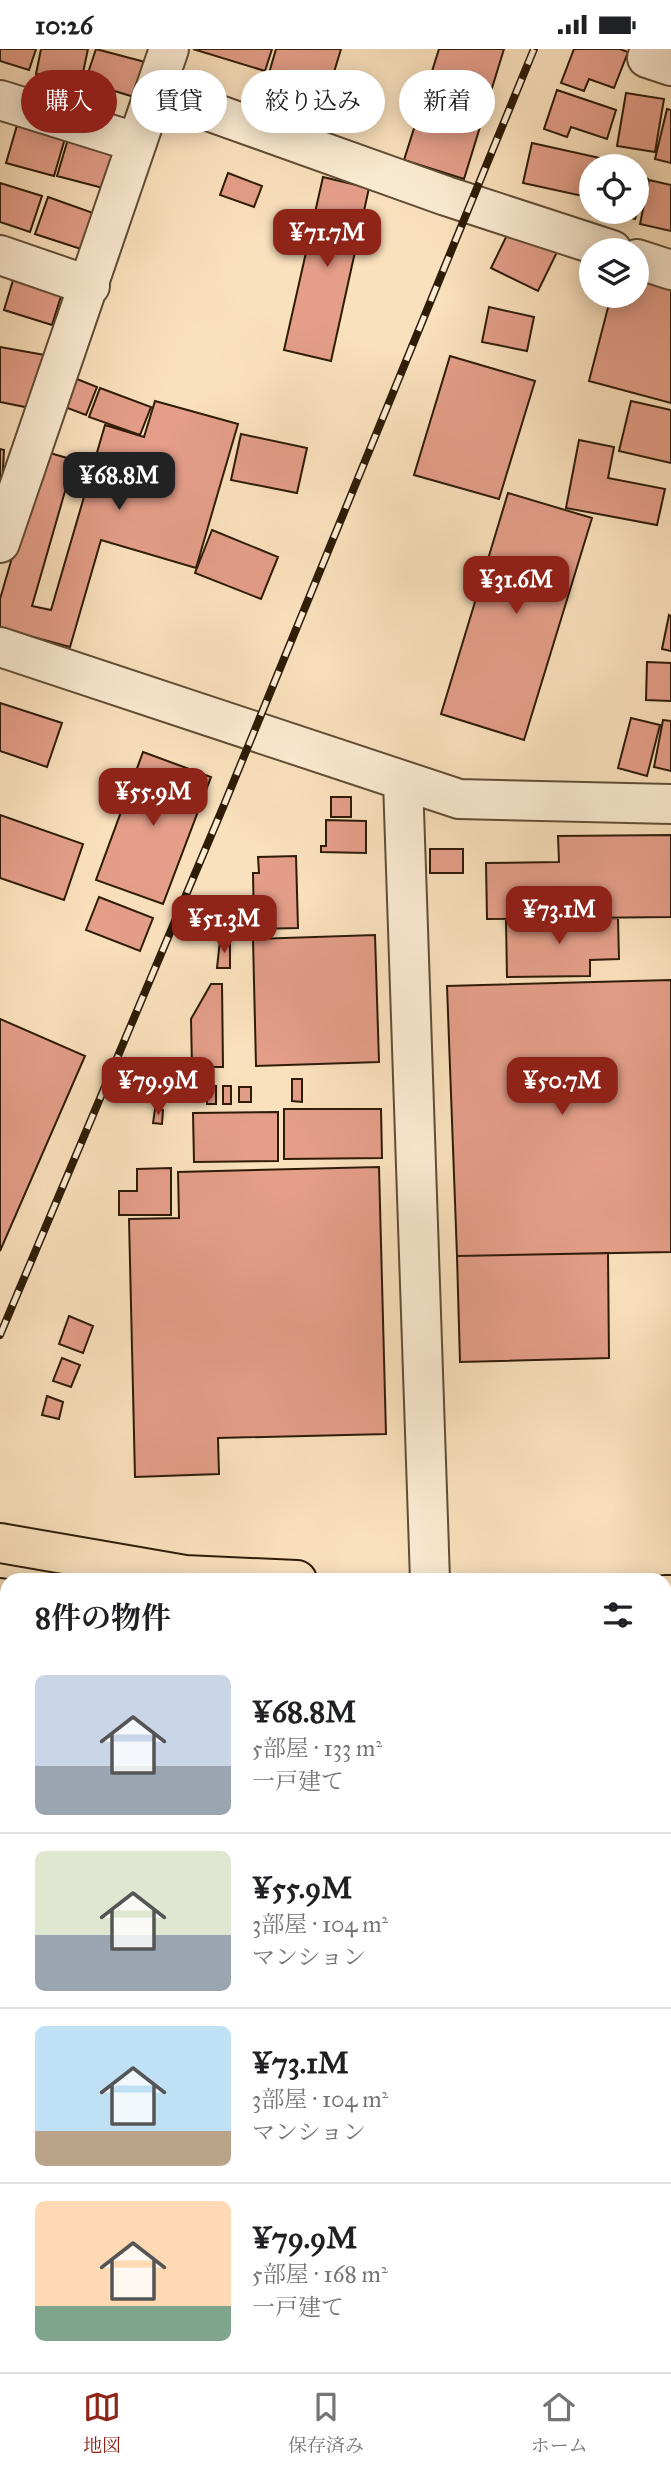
<!DOCTYPE html>
<html lang="ja">
<meta charset="utf-8">
<style>
body{margin:0;font-family:"IM FELL Great Primer","Noto Serif JP",serif;background:#f6f6f6;color:#202124;height:100vh;display:flex;flex-direction:column;font-size:26px;white-space:nowrap}
*{box-sizing:border-box;margin:0}
p{font-size:23px;color:#757577}
.icon{flex:none;width:38px;height:38px;fill:none;stroke:currentColor;stroke-width:2;stroke-linecap:round;stroke-linejoin:round}
.map{position:relative;flex:1;overflow:hidden}
.sheet{position:absolute;left:0px;top:1524px;width:672px;height:800px;display:flex;flex-direction:column;background:#fff;border-radius:21px 21px 0 0;box-shadow:0 4px 18px #0003}
.sheet>*{flex:none}
.guide{position:absolute;left:21px;top:21px;width:630px;height:63px;display:flex;gap:14px}
.buttons{position:absolute;left:579px;top:105px;display:grid;gap:14px}
.buttons a{display:grid;place-items:center;width:70px;height:70px;border-radius:50%;background:#fff;box-shadow:0 4px 18px #0003;font-size:35px}
.price{position:absolute;translate:-50% -60px;padding:0 16px;border-radius:14px;background:#8f2418;color:#fff;font-size:23px;line-height:46px;filter:drop-shadow(0 2px 4px #0008)}
.price::after{content:'';position:absolute;left:50%;top:42px;width:21px;height:16px;margin-left:-10px;background:inherit;clip-path:polygon(0 0,100% 0,50% 100%)}
.price.active{background:#222;color:#fff}
ul{padding:0;list-style:none}
li{display:flex;align-items:center;gap:21px;height:175px;padding:0 35px}
li+li{border-top:2px solid #e0e0e0}
li span{display:grid;place-items:center;flex:none;width:196px;height:140px;border-radius:10px;color:#555}
li>.icon{margin-inline-start:auto}
span .icon{width:84px;height:84px;fill:#fffc;stroke-width:1}
li b{font-size:30px}
h2{display:flex;justify-content:space-between;align-items:center;height:84px;padding:0 35px;font-size:30px}
.pill{padding:0 24px;border-radius:32px;background:#fff;box-shadow:0 4px 18px #0003;font-size:24px;line-height:63px}
.pill.active{background:#8f2418;color:#fff}
.status{display:flex;justify-content:space-between;align-items:center;height:49px;padding:0 35px;background:#fff;direction:ltr}
.status svg{height:19px;fill:currentColor}
.menu{display:flex;justify-content:space-around;align-items:center;height:98px;border-top:2px solid #e0e0e0;background:#fff;font-size:19px;color:#757577}
.menu a{display:grid;justify-items:center;gap:4px}
.menu .active{color:#8f2418}
.map>svg:first-child{display:block}
.building{fill:#e49e89;stroke:#2e1c07;stroke-width:2}
.lines{fill:none;stroke-linecap:round;stroke-linejoin:round}
.minor-casing{stroke:#614d34;stroke-width:42}
.highway-casing{stroke:#2e1c07;stroke-width:42}
.minor{stroke:#fcecd4;stroke-width:38}
.highway{stroke:#fae1bd;stroke-width:38}
.rail-casing{stroke:#2e1c07;stroke-width:8}
.rail{stroke:#fcecd4;stroke-width:5;stroke-dasharray:16;stroke-linecap:butt}
</style>
<div class="status"><b>10:26</b><svg viewBox="0 0 49 12"><path d="M0 12V9h3v3zM5 12V6h3v6zM10 12V3h3v9zM15 12V0h3v12zM26 1h20v11H26zM47 4h2v5h-2z"/></svg></div>
<div class="map">
<svg width="671" height="2323" viewBox="0 0 671 2323">
<rect width="100%" height="100%" fill="#fae1bd"/>
<filter id="stains"><feTurbulence type="fractalNoise" baseFrequency=".00286" numOctaves="4"/><feColorMatrix values="0 0 0 0 .2 0 0 0 0 .09 0 0 0 0 .02 0 0 0 .5 -.17"/></filter>
<radialGradient id="worn" r=".72"><stop offset=".6" stop-color="#630" stop-opacity="0"/><stop offset="1" stop-color="#630" stop-opacity=".3"/></radialGradient>
<path class="building" d="M0,0H36L29,21L0,12Z
M41,0H88L81,33L36,25Z
M96,0L145,13L134,48L85,33Z
M193,0H272L265,22Z
M276,0H341L317,80L258,62Z
M439,0H504L464,130L404,111Z
M574,0H620L628,3L614,39L589,30L584,42L561,34Z
M557,41L616,61L607,90L571,78L567,88L544,80Z
M626,44L664,50L655,103L617,97Z
M667,60L671,61V114L655,110Z
M18,73L66,86L54,127L6,114Z
M68,90L113,102L103,139L57,127Z
M532,94L609,111L608,117H592V149L523,134Z
M228,124L262,137L254,158L220,146Z
M637,127L648,130L635,170L610,163H637Z
M323,128L369,139L331,312L284,301Z
M649,131L671,136V182L640,175Z
M0,134L42,147L30,183L0,173Z
M48,148L96,165L84,201L35,185Z
M511,178L558,201L538,242L491,219Z
M637,221L671,238V354L589,332L611,247H637Z
M14,228L62,244L52,276L4,261Z
M489,258L534,268L527,302L482,293Z
M0,298L45,306L35,360L0,353Z
M450,307L535,332L499,450L414,426Z
M72,328L97,338L86,366L62,357Z
M100,339L151,358L140,386L89,368Z
M155,352L238,375L196,519L101,491L70,598L0,579V550L43,402L74,411L32,557L51,561L105,376L144,388Z
M631,352L671,361V414L619,402Z
M241,385L307,399L297,444L231,431Z
M579,391L614,398L608,429L665,440L657,476L566,459Z
M0,400L4,401L1,463H0Z
M508,444L592,469L524,691L441,665Z
M212,481L278,508L261,550L195,524Z
M669,566L671,567V602L662,600Z
M647,613L671,614V652L646,651Z
M0,654L62,674L47,718L0,702Z
M631,669L660,676L647,727L618,719Z
M663,671L671,672V722L654,718Z
M143,703L211,728L163,855L96,831Z
M331,748H351V768H331Z
M0,766L83,795L64,851L0,829Z
M326,771L366,772V804L321,803V797H326Z
M671,786V868L487,870L486,814L559,813L558,787Z
M430,800H463V824H430Z
M296,807L298,879L254,880L253,824H259L258,808Z
M99,848L153,869L140,902L86,881Z
M618,869L619,910L590,911V927L507,928L506,872Z
M375,886L379,1013L256,1017L253,890Z
M220,891H230V919H217Z
M671,931V1203L457,1207L447,937Z
M211,935H222L223,1018H192L191,970Z
M0,970L85,1007L0,1202Z
M186,1022H201V1051H186V1035H175V1028H186Z
M292,1030H302V1053L292,1052Z
M207,1037H216V1055H207Z
M223,1037H231V1055H223Z
M239,1038H251V1053H239Z
M155,1060L163,1061L162,1075L153,1074Z
M284,1060H381L382,1109L284,1110Z
M278,1063V1112L194,1113L193,1064Z
M379,1118L386,1385L218,1389L219,1425L135,1428L129,1170L179,1169L178,1123Z
M171,1119V1166H119V1142H137V1120Z
M608,1204L609,1309L460,1313L457,1207Z
M69,1267L93,1277L83,1304L59,1295Z
M62,1309L80,1316L71,1338L53,1332Z
M47,1347L63,1353L59,1370L42,1366Z
M665,1675L671,1677V1775L665,1774Z
M7,1802V1830L0,1828Z
M0,1889L7,1891L0,1923Z
M7,1911V1942L0,1940Z
M7,1976V2007L0,2005Z
M0,2067L7,2070L6,2129L0,2127Z
M0,2156L7,2158V2192L0,2189Z
M665,2301L671,2304V2323H576L579,2317H665Z
M70,2317H96L94,2323Z
M148,2317H177L175,2323H147Z
M375,2317H436L439,2318L438,2323H373Z
M486,2317H558L557,2323H484Z"/>
<g class="lines">
<defs>
<path id="minor" d="M651,0L647,9L671,17
M155,43L446,147L612,201
M0,51L135,93
M0,206L90,237
M637,210L671,221
M0,494L169,0
M0,598L459,750L671,755
M403,732L430,1531
M0,1733L7,1712
M0,1770L7,1772
M0,1870L7,1872
M665,1989L671,1991
M0,2047L7,2049
M16,2323L18,2317"/>
<path id="highway" d="M0,1494L185,1526L297,1531
M665,1546H671
M0,1549L7,1550
M665,1606H671"/>
</defs>
<use href="#minor" class="minor-casing"/>
<use href="#highway" class="highway-casing"/>
<use href="#minor" class="minor"/>
<use href="#highway" class="highway"/>
<defs>
<path id="rail" d="M0,1286L224,756L534,0"/>
</defs>
<use href="#rail" class="rail-casing"/>
<use href="#rail" class="rail"/>
</g>
<rect width="100%" height="100%" filter="url(#stains)"/>
<rect width="100%" height="100%" fill="url(#worn)"/>
</svg>
<div class="buttons">
<a><svg class="icon" aria-label="locate" viewBox="0 0 24 24"><circle cx="12" cy="12" r="6"/><path d="M12 2v4M12 18v4M2 12h4M18 12h4"/></svg></a>
<a><svg class="icon" aria-label="layers" viewBox="0 0 24 24"><path d="M12 4l9 5-9 5-9-5zM3 14l9 5 9-5"/></svg></a>
</div>
<b class="price" style="left:327px;top:220px">¥71.7M</b>
<b class="price active" style="left:119px;top:463px">¥68.8M</b>
<b class="price" style="left:516px;top:567px">¥31.6M</b>
<b class="price" style="left:153px;top:779px">¥55.9M</b>
<b class="price" style="left:559px;top:897px">¥73.1M</b>
<b class="price" style="left:224px;top:906px">¥51.3M</b>
<b class="price" style="left:158px;top:1068px">¥79.9M</b>
<b class="price" style="left:562px;top:1068px">¥50.7M</b>
<div class="guide">
<a class="pill active">購入</a>
<a class="pill">賃貸</a>
<a class="pill">絞り込み</a>
<a class="pill">新着</a>
</div>
<section class="sheet">
<h2>8件の物件<svg class="icon" aria-label="filters" viewBox="0 0 24 24"><path d="M4 7h16M4 17h16"/><circle cx="9" cy="7" r="2"/><circle cx="15" cy="17" r="2"/></svg></h2>
<ul>
<li><span style="background:linear-gradient(#c9d6e8 65%,#9aa5b1 0)"><svg class="icon" aria-label="home" viewBox="0 0 24 24"><path d="M3 11l9-7 9 7M6 9v11h12V9"/></svg></span><div><b>¥68.8M</b><p>5部屋 · 133 m²</p><p>一戸建て</p></div></li>
<li><span style="background:linear-gradient(#dfe7d0 60%,#9aa5b1 0)"><svg class="icon" aria-label="home" viewBox="0 0 24 24"><path d="M3 11l9-7 9 7M6 9v11h12V9"/></svg></span><div><b>¥55.9M</b><p>3部屋 · 104 m²</p><p>マンション</p></div></li>
<li><span style="background:linear-gradient(#bfe0f5 75%,#b9a48a 0)"><svg class="icon" aria-label="home" viewBox="0 0 24 24"><path d="M3 11l9-7 9 7M6 9v11h12V9"/></svg></span><div><b>¥73.1M</b><p>3部屋 · 104 m²</p><p>マンション</p></div></li>
<li><span style="background:linear-gradient(#ffd9b3 75%,#7fa58c 0)"><svg class="icon" aria-label="home" viewBox="0 0 24 24"><path d="M3 11l9-7 9 7M6 9v11h12V9"/></svg></span><div><b>¥79.9M</b><p>5部屋 · 168 m²</p><p>一戸建て</p></div></li>
</ul>
</section>
</div>
<nav class="menu">
<a class="active"><svg class="icon" aria-label="map" viewBox="0 0 24 24"><path d="M3 6l6-2 6 2 6-2v14l-6 2-6-2-6 2zM9 4v14M15 6v14"/></svg>地図</a>
<a><svg class="icon" aria-label="saved" viewBox="0 0 24 24"><path d="M7 4h10v16l-5-4-5 4z"/></svg>保存済み</a>
<a><svg class="icon" aria-label="home" viewBox="0 0 24 24"><path d="M3 11l9-7 9 7M6 9v11h12V9"/></svg>ホーム</a>
</nav>
